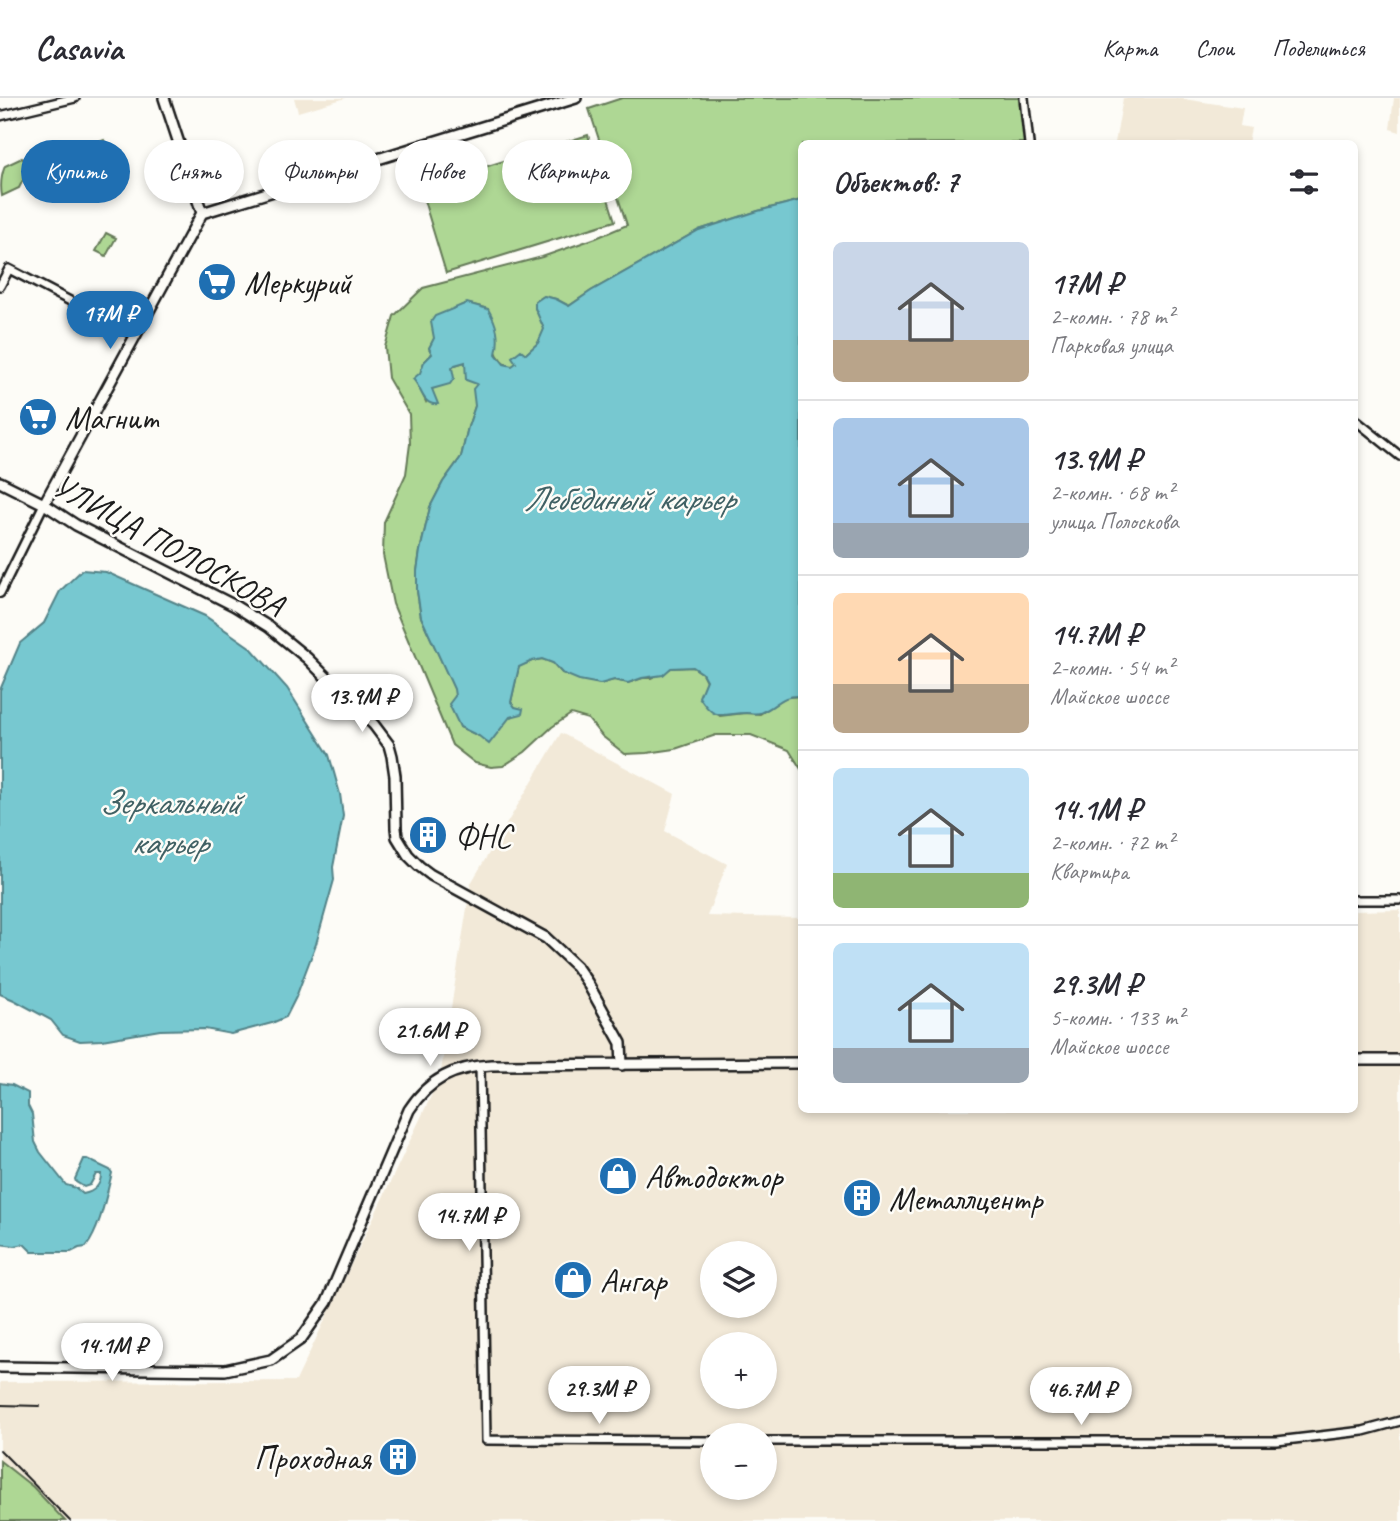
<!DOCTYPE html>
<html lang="ru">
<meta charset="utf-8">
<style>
body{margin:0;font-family:Caveat,sans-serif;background:#f2f2f3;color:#2b2b33;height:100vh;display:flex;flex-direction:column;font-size:26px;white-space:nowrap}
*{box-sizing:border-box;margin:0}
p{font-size:23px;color:#7c7c81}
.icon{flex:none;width:38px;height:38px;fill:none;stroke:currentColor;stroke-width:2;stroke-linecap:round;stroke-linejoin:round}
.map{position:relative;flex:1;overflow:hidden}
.side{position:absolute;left:798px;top:42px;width:560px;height:973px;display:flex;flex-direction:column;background:#fff;border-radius:10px;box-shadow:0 4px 10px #0003}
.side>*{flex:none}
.hud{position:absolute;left:21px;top:42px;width:665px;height:63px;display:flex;gap:14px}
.tools{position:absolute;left:700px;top:1143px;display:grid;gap:14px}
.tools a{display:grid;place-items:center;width:77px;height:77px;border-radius:50%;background:#fff;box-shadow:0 4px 10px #0003;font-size:35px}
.price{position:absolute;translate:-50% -60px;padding:0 16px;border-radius:24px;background:#fff;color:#222;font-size:23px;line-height:46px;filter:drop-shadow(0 2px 4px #0008)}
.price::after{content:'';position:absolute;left:50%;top:42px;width:21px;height:16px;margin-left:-10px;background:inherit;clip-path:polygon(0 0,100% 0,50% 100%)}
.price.current{background:#1f6fb2;color:#fff}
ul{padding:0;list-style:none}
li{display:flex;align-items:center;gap:21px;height:175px;padding:0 35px}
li+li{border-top:2px solid #e1e1e2}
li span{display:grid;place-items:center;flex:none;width:196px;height:140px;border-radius:10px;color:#555}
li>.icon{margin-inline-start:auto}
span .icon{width:84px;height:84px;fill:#fffc;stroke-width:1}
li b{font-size:30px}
h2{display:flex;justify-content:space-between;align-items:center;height:84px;padding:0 35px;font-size:30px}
.chip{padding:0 24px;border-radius:32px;background:#fff;box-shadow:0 4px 10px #0003;font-size:24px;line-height:63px}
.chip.current{background:#1f6fb2;color:#fff}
header{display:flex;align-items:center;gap:42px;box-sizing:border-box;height:98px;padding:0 35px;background:#fff;border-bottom:2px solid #e1e1e2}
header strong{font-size:33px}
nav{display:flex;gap:38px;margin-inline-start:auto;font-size:24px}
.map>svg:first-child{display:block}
.built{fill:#f2e9d8;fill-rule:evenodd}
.green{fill:#aed794;stroke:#657a58;stroke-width:2}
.water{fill:#77c8d0;stroke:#538388;stroke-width:2}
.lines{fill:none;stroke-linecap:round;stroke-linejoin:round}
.minor-casing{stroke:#1c1c1c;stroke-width:12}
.tertiary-casing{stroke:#1c1c1c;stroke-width:14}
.minor{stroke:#fdfcf7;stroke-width:7}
.tertiary{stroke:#fdfcf7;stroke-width:9}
.rail{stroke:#1c1c1c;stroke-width:2}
.labels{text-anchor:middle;stroke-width:5;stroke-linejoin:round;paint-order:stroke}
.poi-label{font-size:33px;fill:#1c1c1c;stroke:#fdfcf7;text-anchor:start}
.street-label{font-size:33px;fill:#1c1c1c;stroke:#fdfcf7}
.water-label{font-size:35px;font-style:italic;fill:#406164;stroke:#fdfcf7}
</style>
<header>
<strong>Casavia</strong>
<nav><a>Карта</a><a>Слои</a><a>Поделиться</a></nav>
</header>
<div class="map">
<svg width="1400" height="1423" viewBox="0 0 1400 1423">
<rect width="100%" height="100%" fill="#fdfcf7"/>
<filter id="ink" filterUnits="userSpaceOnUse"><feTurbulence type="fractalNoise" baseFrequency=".0143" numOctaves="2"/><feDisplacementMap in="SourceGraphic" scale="14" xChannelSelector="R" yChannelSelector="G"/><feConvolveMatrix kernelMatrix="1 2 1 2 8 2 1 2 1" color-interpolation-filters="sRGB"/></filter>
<g filter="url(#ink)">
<path class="built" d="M294,0H346L298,14Z
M1123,0H1177L1243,10L1240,28L1251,30L1248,45H1115Z
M1394,0H1400V34L1390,31Z
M561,635L675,696L665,733L727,766L707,818L801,820L802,1012H1354L1355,813L1400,812V1423H8L0,1415V1284L296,1283L440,979L471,785ZM712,1155H765V1208H712ZM712,1246H765V1298H712ZM712,1337H765V1390H712Z"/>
<path class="green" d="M622,0H1021L1026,45L802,46L801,102L758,113L699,132L591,193L569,208L556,201L544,198L535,204V210L545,231L538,245L512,269C490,262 491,231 488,211C481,209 472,205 465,206C449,210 438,236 429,250L432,256L424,264L418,287L426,304L432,291L452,276V270L455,267L465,264L477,286L475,308L468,329L461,359L443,384L430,409L420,453L417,473V493L421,519L455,592L460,629L479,638L515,609L511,604L519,568L532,563L542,561L553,565L562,575L600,586L614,582L628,585L643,580H651L671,570L693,569L702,575L706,583L700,600L720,618L745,615L760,616L786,599L801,598V671L789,652L751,637H716L675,651L647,655L625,656L602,638L588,621L571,616L552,629L525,654L503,668L491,669L475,665L452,647L393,506L383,457L384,424L406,376L410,346L409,316L388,280L385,249L394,218L423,190L542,159L596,140L627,127L589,11Z
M588,37L615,123L446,175L420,89Z
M104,42L114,68L103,89L85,80L93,63L88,48Z
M22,60L30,68L19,90L2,98C0,87 1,78 5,68Z
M106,135L116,140L106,158L96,153Z
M0,1363L33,1389L65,1423H0Z"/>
<path class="water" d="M801,102V598C780,597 779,607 762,614C757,617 752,615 746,615C721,615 716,625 699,599L706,582L702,575L693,569L671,570L663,577L642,580L628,585L614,582L600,586L579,582L562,575L553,565L542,561L532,563L519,569L511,604L515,609L523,611L522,616L510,619L489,646L479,638L460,629L449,606L455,598L454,591L421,519L417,493V473L420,453L430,409L443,384L461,359L468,329L475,308L473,291L477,286L466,282L465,264L455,267L452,270L454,280L450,286L432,291L438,306C422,308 422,290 413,281L420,275L424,264L432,256L429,250L434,240L431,224L435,218L467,205L488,211C497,226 500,239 496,256L504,266L512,268L516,265L512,259L521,252L526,256L538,245L544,231L535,210V204L544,198L556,201L569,208L591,193L699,132L758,113Z
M82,472L106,474L205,518L251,550L287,590L329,657L340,696L343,718L333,769L334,782L316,846L296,899L286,919L272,925L231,936L205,931L160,932L102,942L80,943L63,937L51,922L14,902L0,896V592L20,545L44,525L60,493Z
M0,985L12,987L28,995V1008L32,1016L35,1044L40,1054L66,1087L76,1090L83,1096C94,1094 101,1087 101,1076H96L90,1087L84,1089L76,1084L75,1081L84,1061H87L110,1072L112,1075C106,1098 100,1131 86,1149L79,1150L71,1154H32L24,1146L15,1148L0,1146Z"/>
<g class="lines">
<defs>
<path id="minor" d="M1024,0L1029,46
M0,18L75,0
M0,188L9,171L135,237
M1354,321L1400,358
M0,495L44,406
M1354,802H1400
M480,968L486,1342L712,1343
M765,1343H1277L1363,1333L1400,1323"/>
<path id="tertiary" d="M164,0L202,115
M0,384L44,406L76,427L235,508L269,529L307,560L374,627L389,647L392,658L395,678L396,730L397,739L408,757L419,768L431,777L546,840L576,868L587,884L621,945L622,967
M44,406L202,115L576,0
M1354,962H1400
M0,1269L225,1272L271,1262L301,1241L327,1204L409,1012C429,981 454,969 491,967L802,965"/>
</defs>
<use href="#minor" class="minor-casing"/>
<use href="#tertiary" class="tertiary-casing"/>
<use href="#minor" class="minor"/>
<use href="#tertiary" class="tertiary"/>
<path class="rail" d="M0,1307L40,1308
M0,1352L70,1423"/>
</g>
</g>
<defs>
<symbol id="supermarket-disc" viewBox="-11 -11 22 22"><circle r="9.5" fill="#1f6fb2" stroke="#fdfcf7"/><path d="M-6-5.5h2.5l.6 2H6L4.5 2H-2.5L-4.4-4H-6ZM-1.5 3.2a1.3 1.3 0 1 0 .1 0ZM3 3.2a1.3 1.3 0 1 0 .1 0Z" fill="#fff"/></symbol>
<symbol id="building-disc" viewBox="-11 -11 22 22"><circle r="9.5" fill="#1f6fb2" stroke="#fdfcf7"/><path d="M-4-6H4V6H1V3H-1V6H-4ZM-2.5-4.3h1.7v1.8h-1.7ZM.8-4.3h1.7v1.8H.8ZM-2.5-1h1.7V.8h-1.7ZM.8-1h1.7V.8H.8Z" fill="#fff"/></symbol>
<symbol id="shop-disc" viewBox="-11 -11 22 22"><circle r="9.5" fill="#1f6fb2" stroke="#fdfcf7"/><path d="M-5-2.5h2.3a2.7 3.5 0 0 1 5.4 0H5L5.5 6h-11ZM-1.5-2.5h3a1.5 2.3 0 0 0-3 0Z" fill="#fff"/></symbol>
</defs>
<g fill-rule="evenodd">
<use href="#supermarket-disc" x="195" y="162" width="44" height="44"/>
<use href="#supermarket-disc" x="16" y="297" width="44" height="44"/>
<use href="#building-disc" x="406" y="715" width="44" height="44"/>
<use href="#shop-disc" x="596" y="1056" width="44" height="44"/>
<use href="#building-disc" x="840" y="1078" width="44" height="44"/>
<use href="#shop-disc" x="551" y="1160" width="44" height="44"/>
<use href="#building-disc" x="376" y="1337" width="44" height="44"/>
</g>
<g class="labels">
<g class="poi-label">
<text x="244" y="196">Меркурий</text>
<text x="65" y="331">Магнит</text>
<text x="455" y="749">ФНС</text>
<text x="645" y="1090">Автодоктор</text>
<text x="889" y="1112">Металлцентр</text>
<text x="600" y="1194">Ангар</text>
<text x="371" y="1371" text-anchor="end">Проходная</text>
</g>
<g class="street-label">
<text transform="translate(169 446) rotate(29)" y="12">УЛИЦА ПОЛОСКОВА</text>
</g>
<g class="water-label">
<text x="629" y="412">Лебединый карьер</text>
<text x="169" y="716">Зеркальный<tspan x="169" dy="40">карьер</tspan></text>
</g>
</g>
</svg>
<div class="tools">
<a><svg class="icon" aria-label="layers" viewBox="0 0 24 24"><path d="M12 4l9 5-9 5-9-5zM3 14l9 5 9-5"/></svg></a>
<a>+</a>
<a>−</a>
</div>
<b class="price current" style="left:110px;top:253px">17M ₽</b>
<b class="price" style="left:362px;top:636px">13.9M ₽</b>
<b class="price" style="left:430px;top:970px">21.6M ₽</b>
<b class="price" style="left:469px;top:1155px">14.7M ₽</b>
<b class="price" style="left:112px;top:1285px">14.1M ₽</b>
<b class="price" style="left:599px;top:1328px">29.3M ₽</b>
<b class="price" style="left:1081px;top:1329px">46.7M ₽</b>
<div class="hud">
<a class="chip current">Купить</a>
<a class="chip">Снять</a>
<a class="chip">Фильтры</a>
<a class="chip">Новое</a>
<a class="chip">Квартира</a>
</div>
<section class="side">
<h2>Объектов: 7<svg class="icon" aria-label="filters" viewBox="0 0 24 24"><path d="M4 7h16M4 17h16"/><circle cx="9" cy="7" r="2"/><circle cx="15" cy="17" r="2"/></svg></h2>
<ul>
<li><span style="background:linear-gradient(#c9d6e8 70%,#b9a48a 0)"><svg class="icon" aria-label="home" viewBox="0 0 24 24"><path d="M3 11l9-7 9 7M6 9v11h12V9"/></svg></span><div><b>17M ₽</b><p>2-комн. · 78 m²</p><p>Парковая улица</p></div></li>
<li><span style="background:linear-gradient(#a9c7e8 75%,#9aa5b1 0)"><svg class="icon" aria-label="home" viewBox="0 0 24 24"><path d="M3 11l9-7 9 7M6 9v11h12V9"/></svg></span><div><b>13.9M ₽</b><p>2-комн. · 68 m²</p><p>улица Полоскова</p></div></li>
<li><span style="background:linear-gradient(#ffd9b3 65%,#b9a48a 0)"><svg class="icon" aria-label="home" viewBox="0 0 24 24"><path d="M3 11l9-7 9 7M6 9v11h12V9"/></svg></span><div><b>14.7M ₽</b><p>2-комн. · 54 m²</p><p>Майское шоссе</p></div></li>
<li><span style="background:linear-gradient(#bfe0f5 75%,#8fb573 0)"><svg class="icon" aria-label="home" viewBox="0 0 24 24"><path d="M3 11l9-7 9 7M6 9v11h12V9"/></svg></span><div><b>14.1M ₽</b><p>2-комн. · 72 m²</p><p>Квартира</p></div></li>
<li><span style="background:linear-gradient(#bfe0f5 75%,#9aa5b1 0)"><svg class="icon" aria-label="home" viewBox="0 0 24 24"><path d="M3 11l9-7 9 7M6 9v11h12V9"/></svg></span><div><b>29.3M ₽</b><p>5-комн. · 133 m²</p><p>Майское шоссе</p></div></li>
</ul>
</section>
</div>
